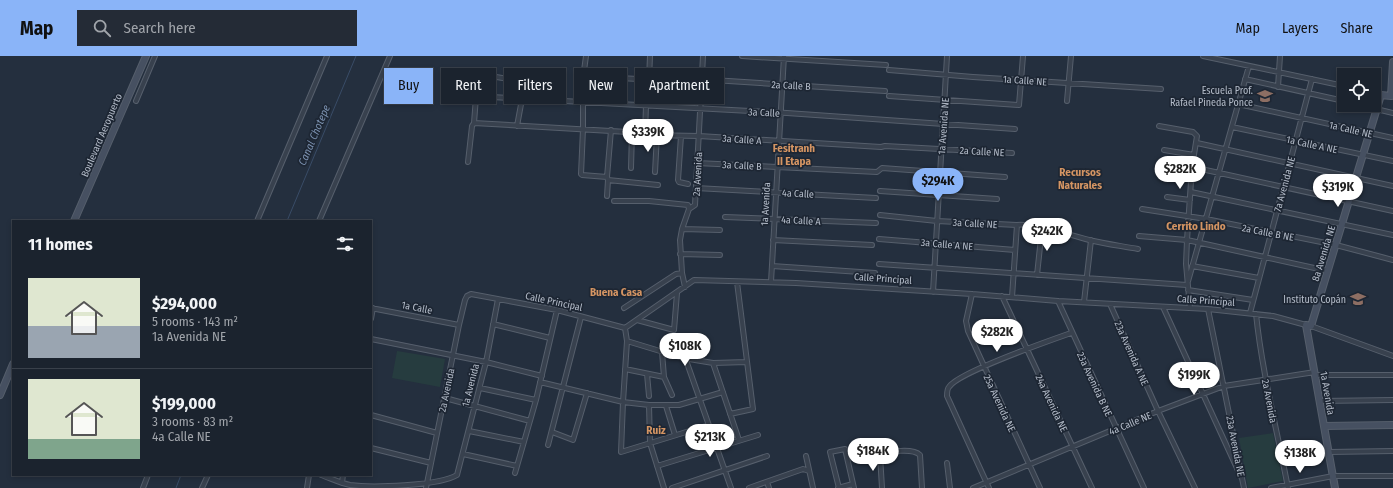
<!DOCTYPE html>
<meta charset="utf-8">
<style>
body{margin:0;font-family:"Fira Sans Condensed",sans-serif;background:#242b36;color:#f1f3f6;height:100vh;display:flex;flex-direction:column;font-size:15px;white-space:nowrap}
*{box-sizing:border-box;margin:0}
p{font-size:13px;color:#a0a4aa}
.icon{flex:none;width:22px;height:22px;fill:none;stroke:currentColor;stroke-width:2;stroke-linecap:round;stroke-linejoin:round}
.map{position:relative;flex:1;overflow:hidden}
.details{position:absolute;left:12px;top:164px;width:360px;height:256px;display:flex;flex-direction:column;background:#1b232e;border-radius:0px;box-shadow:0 2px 6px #0003,0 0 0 1px #39404a}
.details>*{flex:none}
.guide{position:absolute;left:384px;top:12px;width:380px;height:36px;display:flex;gap:8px}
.controls{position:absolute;left:1337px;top:12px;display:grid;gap:8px}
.controls a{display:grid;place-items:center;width:44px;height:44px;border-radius:0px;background:#1b232e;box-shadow:0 2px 6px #0003,0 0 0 1px #39404a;font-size:20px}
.price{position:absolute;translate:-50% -34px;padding:0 9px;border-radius:14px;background:#fff;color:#222;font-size:13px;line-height:26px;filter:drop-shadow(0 1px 2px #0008)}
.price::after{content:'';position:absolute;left:50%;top:24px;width:12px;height:9px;margin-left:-6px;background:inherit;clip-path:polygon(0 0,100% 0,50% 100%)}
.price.current{background:#8ab4f8;color:#111}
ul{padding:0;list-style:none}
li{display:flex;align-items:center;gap:12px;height:100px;padding:0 16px}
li+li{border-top:1px solid #39404a}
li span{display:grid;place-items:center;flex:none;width:112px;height:80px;border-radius:0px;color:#555}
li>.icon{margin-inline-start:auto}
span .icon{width:48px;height:48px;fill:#fffc;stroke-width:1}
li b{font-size:17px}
h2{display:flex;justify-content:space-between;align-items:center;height:48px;padding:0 16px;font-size:17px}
.chip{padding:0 14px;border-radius:0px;background:#1b232e;box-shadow:0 2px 6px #0003,0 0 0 1px #39404a;font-size:14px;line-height:36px}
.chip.current{background:#8ab4f8;color:#111}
header{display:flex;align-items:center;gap:24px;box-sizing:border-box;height:56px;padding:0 20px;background:#8ab4f8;color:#111}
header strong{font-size:19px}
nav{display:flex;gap:22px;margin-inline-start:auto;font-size:14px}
.search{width:280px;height:36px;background:#242b36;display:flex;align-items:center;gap:10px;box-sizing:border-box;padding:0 14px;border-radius:0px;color:#a0a4aa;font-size:15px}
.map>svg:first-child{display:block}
.park{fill:#263c3f}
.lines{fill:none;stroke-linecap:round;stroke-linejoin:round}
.stream{stroke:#394c67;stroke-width:1}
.street-casing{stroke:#565f6c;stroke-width:6}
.secondary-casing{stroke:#565f6c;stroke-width:8}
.street{stroke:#38414e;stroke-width:4}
.secondary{stroke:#465061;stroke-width:6}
.labels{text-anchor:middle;stroke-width:3.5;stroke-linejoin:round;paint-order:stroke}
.street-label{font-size:10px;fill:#b4bcc9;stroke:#1d2633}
.poi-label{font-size:10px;fill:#b4bcc9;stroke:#1d2633;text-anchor:end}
.water-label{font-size:11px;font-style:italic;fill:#7c92b1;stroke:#1d2633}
.neighbourhood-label{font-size:11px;font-weight:bold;fill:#d59563;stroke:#1d2633}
</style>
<header>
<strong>Map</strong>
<div class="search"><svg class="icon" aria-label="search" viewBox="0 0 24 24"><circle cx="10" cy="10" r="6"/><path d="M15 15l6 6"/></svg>Search here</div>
<nav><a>Map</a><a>Layers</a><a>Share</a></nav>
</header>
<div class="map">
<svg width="1393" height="432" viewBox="0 0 1393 432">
<rect width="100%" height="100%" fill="#242f3e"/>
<path class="park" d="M397,295L445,303L440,331L392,322Z
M1273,377L1283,425L1248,432L1239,382Z"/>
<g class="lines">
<path class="stream" d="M287,165L356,0
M176,432L181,419"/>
<defs>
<path id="street" d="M586,0L583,22V73L581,118L582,119L607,121
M650,0L648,47L646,50L645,77L647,79L699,80L881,91L885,90L1012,97
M742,0L886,9
M1203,0L1344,30
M889,14L973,21L1161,33
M583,22L600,21L638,23L649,20L885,35
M1245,23L1344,45
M1278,31L1280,0
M1374,37L1381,39
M889,40L1019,49L1023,0
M476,41L478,18L526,26L527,31L522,43L517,70
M136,45L155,0
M1067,45L1071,0
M1238,48L1393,82
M1360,49L1393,57
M474,67L476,41H491L787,57L1015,73
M1159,70L1193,76L1197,80L1192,111L1187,184L1186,208L1190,252
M1232,71L1393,105
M681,80L678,124L679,126L688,128
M1197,87L1393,130
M1164,94L1194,99
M468,106L472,70L474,67L645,77
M697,107L877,116L882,112L1005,121
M1192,111L1393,155
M631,112L632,76
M655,116L657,79
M1163,117L1192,124
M608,124L658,129
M696,132L876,142
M880,135L997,143
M1191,136L1393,179
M607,140L608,124L607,121L611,74
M1167,141L1190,144
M614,145H649L688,149L689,153
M1142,153L1206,163L1336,189L1393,204
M880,159L937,165L1017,169C1028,166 1075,180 1089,184C1105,188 1122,190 1138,193
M725,161L876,167
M257,165L327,0
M319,165L390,0
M682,173L720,174
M1139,180L1187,184L1328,215
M879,183L1015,194
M773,184L872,189
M680,198L720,199
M879,208L1187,229L1249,10
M772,210L875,217
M1192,210L1259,222
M1037,219L1042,172
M771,226L784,0
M685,231L682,217L680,184L682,173L689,153L695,149L703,0
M1188,234L1253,244
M933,236L947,0
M972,238L966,265L968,275L1040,432
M1002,240L1092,432
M1012,241L1017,169
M1058,245L1144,432
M1084,246L1091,184
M1110,248L1158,355L1195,432
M1163,251L1241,421
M371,252L459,269
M624,252L676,218L682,217
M1208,253L1244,432
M1250,257L1312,23
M1256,258C1262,316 1277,374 1288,432
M371,263L373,252
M637,264L674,274L677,237
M493,268L550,282
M1311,270L1393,300
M625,272L627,285L623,346L621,396L709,369
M371,283L486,306L542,320
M627,285L683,302L713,307L747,306
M662,296L664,321L672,339
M683,302L687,307L731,432
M713,307L739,384
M625,313L664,321
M647,318L649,340
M1315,319H1393
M540,326L623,346L649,349H679L723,336
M480,332L536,344
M445,342L530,365
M1320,345L1393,344
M649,349L650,387L664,432
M666,350L675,379
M730,358L753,353L737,226
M371,359L437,377
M469,375L524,386
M552,376L573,384L587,337
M548,389L581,261
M371,392L431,407
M1329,396L1393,395
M463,398L517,410
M806,400L813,432
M947,407L950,432
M657,410L758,379
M515,417L536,344L557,254
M321,419C330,422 340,427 350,429C371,432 439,430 457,419L486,306L498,243
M767,426L769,432
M342,427L343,419
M143,432L148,419
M202,432L208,419
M307,432L309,419
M426,432L459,269L465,244L467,240L471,238L557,254L625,272L694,224L796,227L972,238L1058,245L1208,253L1273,260L1306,269
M672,432L767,400
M749,432L803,413L809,415
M838,432L853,428
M839,432L830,396L845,393L854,432
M882,432L880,399C889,395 913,392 920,399L922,432
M973,432L1158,355L1224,330L1315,316
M989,432L947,340C947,337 947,333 949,331C957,317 1051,284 1071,277
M1271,432L1333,420H1393"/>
<path id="secondary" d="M74,165L146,0
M0,339L13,308
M1324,370L1393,369
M1335,432L1306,269L1311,270L1381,39L1391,40L1393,6"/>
</defs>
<use href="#street" class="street-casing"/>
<use href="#secondary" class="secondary-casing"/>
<use href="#street" class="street"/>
<use href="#secondary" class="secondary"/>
</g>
<defs>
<symbol id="school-bare" viewBox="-9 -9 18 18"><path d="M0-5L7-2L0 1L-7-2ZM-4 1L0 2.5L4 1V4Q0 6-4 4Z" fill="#8d6e63" stroke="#1d2633" stroke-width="2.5" paint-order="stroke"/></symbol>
</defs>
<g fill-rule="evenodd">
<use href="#school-bare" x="1254" y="29" width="22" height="22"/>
<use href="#school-bare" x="1347" y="232" width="22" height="22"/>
</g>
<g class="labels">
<g class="street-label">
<text transform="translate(1025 24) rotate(4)" y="4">1a Calle NE</text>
<text transform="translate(791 29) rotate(3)" y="4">2a Calle B</text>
<text transform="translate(764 56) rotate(3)" y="4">3a Calle</text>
<text transform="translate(943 70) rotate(-86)" y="4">1a Avenida NE</text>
<text transform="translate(1351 73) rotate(13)" y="4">1a Calle NE</text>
<text transform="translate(101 79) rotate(-67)" y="4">Boulevard Aeropuerto</text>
<text transform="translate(742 83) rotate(4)" y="4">3a Calle A</text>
<text transform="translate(1312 88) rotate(12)" y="4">1a Calle A NE</text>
<text transform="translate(982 95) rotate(3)" y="4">2a Calle NE</text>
<text transform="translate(742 109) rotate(3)" y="4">3a Calle B</text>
<text transform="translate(697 118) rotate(-87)" y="4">2a Avenida</text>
<text transform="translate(1284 128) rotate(-75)" y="4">7a Avenida NE</text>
<text transform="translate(798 137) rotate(3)" y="4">4a Calle</text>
<text transform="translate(765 148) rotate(-87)" y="4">1a Avenida</text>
<text transform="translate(801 164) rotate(3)" y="4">4a Calle A</text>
<text transform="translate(975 167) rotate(3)" y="4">3a Calle NE</text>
<text transform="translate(1268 176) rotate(11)" y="4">2a Calle B NE</text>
<text transform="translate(947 188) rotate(5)" y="4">3a Calle A NE</text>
<text transform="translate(1323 197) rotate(-73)" y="4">8a Avenida NE</text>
<text transform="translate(883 222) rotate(4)" y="4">Calle Principal</text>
<text transform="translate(1206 244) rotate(4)" y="4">Calle Principal</text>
<text transform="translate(554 245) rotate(12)" y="4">Calle Principal</text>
<text transform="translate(417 251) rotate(11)" y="4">1a Calle</text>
<text transform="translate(1132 297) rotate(66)" y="4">23a Avenida A NE</text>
<text transform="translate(1095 328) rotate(65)" y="4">23a Avenida B NE</text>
<text transform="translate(470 329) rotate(-76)" y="4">1a Avenida</text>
<text transform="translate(446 334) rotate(-78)" y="4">2a Avenida</text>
<text transform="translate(1328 337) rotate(80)" y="4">1a Avenida</text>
<text transform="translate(1270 345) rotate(79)" y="4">2a Avenida</text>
<text transform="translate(1000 347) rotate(65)" y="4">25a Avenida NE</text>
<text transform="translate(1052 347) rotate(65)" y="4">24a Avenida NE</text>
<text transform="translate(1130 367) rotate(-23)" y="4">4a Calle NE</text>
<text transform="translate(1236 390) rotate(79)" y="4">23a Avenida NE</text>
</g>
<g class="poi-label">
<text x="1253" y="38">Escuela Prof.<tspan x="1253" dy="12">Rafael Pineda Ponce</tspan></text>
<text x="1346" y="247">Instituto Copán</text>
</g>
<g class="water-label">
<text transform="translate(314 79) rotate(-67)" y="4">Canal Chotepe</text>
</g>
<g class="neighbourhood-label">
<text x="794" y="96">Fesitranh<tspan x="794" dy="13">II Etapa</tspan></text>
<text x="1080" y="120">Recursos<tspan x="1080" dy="13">Naturales</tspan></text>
<text x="1196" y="174">Cerrito Lindo</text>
<text x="616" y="240">Buena Casa</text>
<text x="656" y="378">Ruiz</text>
</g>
</g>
</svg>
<div class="controls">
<a><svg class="icon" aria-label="locate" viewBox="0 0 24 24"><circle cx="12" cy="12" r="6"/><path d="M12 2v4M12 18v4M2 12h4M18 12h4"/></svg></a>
</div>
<b class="price" style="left:648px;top:97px">$339K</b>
<b class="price" style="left:1180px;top:134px">$282K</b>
<b class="price current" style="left:938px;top:146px">$294K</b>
<b class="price" style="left:1338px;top:152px">$319K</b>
<b class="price" style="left:1047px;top:196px">$242K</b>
<b class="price" style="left:997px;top:297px">$282K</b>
<b class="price" style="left:685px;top:311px">$108K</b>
<b class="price" style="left:1194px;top:340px">$199K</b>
<b class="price" style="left:710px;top:402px">$213K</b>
<b class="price" style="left:873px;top:416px">$184K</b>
<b class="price" style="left:1300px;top:418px">$138K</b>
<div class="guide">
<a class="chip current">Buy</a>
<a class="chip">Rent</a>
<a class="chip">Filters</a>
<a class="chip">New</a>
<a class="chip">Apartment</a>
</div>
<section class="details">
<h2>11 homes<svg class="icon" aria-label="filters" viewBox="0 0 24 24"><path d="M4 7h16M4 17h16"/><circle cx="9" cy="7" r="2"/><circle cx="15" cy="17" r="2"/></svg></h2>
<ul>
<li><span style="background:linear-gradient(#dfe7d0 60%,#9aa5b1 0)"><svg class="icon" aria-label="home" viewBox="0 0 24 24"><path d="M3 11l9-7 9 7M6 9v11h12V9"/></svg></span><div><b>$294,000</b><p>5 rooms · 143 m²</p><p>1a Avenida NE</p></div></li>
<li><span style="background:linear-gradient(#dfe7d0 75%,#7fa58c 0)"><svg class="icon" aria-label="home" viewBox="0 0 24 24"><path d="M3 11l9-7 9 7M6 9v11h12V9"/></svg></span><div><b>$199,000</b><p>3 rooms · 83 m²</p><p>4a Calle NE</p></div></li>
</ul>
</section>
</div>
